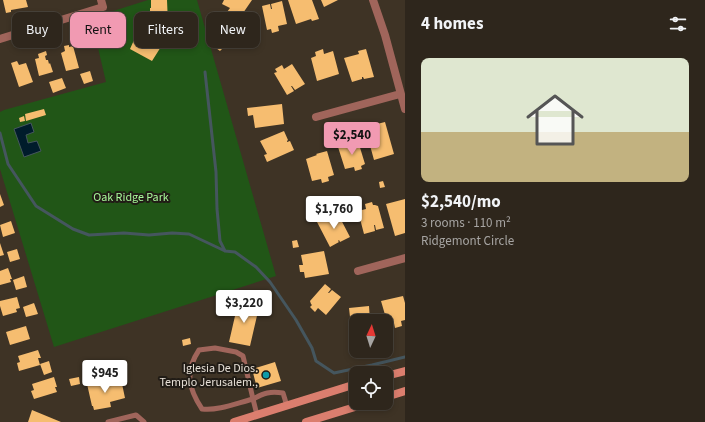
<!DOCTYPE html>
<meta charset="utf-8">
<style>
body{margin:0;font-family:"Source Sans 3",sans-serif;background:#362e25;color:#f1f3f6;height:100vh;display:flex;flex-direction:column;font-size:15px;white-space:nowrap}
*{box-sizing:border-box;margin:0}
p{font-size:13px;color:#a7a5a3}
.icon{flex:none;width:22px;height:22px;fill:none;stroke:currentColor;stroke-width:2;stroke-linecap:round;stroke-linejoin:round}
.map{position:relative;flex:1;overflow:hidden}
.side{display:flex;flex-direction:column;background:#2e261c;width:300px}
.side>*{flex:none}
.hud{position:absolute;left:12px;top:12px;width:333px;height:36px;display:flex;gap:8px}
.needle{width:26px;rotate:4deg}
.fabs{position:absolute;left:349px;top:314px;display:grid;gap:8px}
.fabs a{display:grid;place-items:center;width:44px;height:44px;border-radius:8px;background:#2e261c;box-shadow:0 2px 6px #0003,0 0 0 1px #49433b;font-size:20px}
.price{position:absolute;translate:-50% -34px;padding:0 9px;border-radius:4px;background:#fff;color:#222;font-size:13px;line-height:26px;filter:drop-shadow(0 1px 2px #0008)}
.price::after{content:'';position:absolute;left:50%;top:24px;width:12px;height:9px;margin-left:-6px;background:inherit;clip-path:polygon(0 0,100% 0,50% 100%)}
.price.active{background:#f19ab2;color:#111}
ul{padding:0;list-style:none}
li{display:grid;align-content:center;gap:8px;height:212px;padding:0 16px}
li span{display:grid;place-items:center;height:124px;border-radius:8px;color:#555}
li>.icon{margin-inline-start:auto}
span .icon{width:72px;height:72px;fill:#fffc;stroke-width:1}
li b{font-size:17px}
h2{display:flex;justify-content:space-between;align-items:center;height:48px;padding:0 16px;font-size:17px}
.pill{padding:0 14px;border-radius:8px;background:#2e261c;box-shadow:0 2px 6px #0003,0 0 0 1px #49433b;font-size:14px;line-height:36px}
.pill.active{background:#f19ab2;color:#111}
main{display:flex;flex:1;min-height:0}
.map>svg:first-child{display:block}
.green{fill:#215617}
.water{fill:#001c2b;stroke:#45565e}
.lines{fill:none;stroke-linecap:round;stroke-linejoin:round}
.stream{stroke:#45565e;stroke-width:3}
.building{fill:#f6bd70}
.lane{stroke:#a0655b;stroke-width:5}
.street{stroke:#a0655b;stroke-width:8}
.secondary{stroke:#db7e6e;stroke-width:8}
.culture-dot{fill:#0f9aa8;stroke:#211c16;stroke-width:1.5}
.labels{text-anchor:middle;stroke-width:4;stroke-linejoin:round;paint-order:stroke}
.park-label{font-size:12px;fill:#a8f79a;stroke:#211c16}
.poi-label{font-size:12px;fill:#e6dfd6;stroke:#211c16;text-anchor:end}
</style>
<main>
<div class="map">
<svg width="405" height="422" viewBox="0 0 405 422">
<rect width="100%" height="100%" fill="#3e3325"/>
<path class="green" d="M148,0H197L276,276L54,347L0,169V112L4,110L106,82L91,18Z"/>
<path class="water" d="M31,123L34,132L26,135L28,143L37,141L41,151L24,157L14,129Z"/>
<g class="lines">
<path class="stream" d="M205,72L216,172L217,209L220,241L225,251
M0,133L8,164L36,206L73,229L89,235L124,233L149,235L172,233L189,234L225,251L235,252L256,267L270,282L296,320L312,348L316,361L334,373L372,365L405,357"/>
</g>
<path class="building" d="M3,0H26L28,7L11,10V12L6,13Z
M151,0H167L168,24L150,25V8H151Z
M224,0H252L241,16L236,13L233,17L227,12L230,8L222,4Z
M288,0H312L319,19L312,21L311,19L296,24Z
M321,0H338L324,7Z
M282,1L287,24L278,26L279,31L272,33L271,29L267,30L262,6L270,4L271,9H272L271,4Z
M140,28L164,42L152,61L130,49L134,40L139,42L140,41L134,37Z
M220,43L224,47L220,51L216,48Z
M69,45V47L73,46L79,68L66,71L61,53L65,51L64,46Z
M323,49L324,54L333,51L339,74L317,81L311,58L316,56L315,52Z
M366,49L374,77L364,79L363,77H362V79L352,82L344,58L359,54L358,51Z
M46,51L47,55L45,56L46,60H48L49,64L50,63L53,72L39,76L35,59L39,58L38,54Z
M17,61L19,65L26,63L33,82L19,87L11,63Z
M292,64L305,84L295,90L292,86H291L294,91L287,95L274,73L277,72L275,69L282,65L284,69Z
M90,71L93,81L84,84L80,74Z
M62,78L66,88L53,93L49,82Z
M282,104L284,124L255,128L253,115L248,116L247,108Z
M44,109L46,115L26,121L25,114Z
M24,116L25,121L20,122L19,118Z
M385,122L394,154L374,160L365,127Z
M284,131L288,140L287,141V142L290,141L294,150L267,162L264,155L267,154L260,141Z
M358,141L365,164L361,166L362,169L355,171L354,167L345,169L338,147L349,143L351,149L350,143Z
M327,151L334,175L328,177L329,181L322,183L321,179L312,181L306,159L317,155L316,154Z
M383,181L385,187L380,188L379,182Z
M0,194L4,205L0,207Z
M405,199V233L395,236L386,204Z
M372,202L373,205H375L378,206L384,228L376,230L375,225H374L375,231L364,234L358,211L366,209L365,204Z
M338,214L350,237L340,242L339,240L338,241L339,242L330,247L317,222L323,218L325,220Z
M11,221L15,233L3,237L0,225Z
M297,240L299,247L293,248L292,241Z
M0,243L4,255L0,256Z
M17,249L20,259L10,262L7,252Z
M324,251L329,274L305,278L304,272H300L299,265H303L301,255Z
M8,268L12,279H10L11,282L0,285V271Z
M24,276L27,287L16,290L13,280Z
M325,284L331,289L328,293H329L332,290L341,297L326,315L318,308L315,312L310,307L312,305L311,304L310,301Z
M403,296L405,303V320L401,321L402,326L395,328L394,323L388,325L381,301Z
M17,297L20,308L16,309L17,312L3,316L0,306V301Z
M34,303L38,314L26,317L23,307Z
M238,303L259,307L250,346L229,342Z
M369,306L370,321H356V334L352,335L349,308Z
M26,326L30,339L10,345L6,332Z
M190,338L191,344L183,346L182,340Z
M38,350L41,358H38L40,365L19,371L17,363L20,362L18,356Z
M49,361L52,372L44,375L40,364Z
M275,362L281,381L257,388L252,369Z
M54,377L57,387H55L57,392L34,399L31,391L34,390L32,384Z
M79,377L80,384L71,386L69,379Z
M121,379L125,398L110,402L111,407L94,410L93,406H92L87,384L96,382L97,385Z
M32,410L61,422H28Z"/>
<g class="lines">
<path class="lane" d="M215,348L236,352L243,356L253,399C237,403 218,411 202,409C188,388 185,371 199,350Z
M257,415L253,399C264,393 270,391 283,393L287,406
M108,422L136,415L144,422"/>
<path class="street" d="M373,0L385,35L405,109
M0,39L103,7L101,0
M316,117L400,94
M358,271L405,258"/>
<path class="secondary" d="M386,376L405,371
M386,397L405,391
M234,422L356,384
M306,422L368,403"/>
</g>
<circle class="culture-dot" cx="266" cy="375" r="4"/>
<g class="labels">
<g class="park-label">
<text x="131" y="201">Oak Ridge Park</text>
</g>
<g class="poi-label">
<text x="258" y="372">Iglesia De Dios.<tspan x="258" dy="14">Templo Jerusalem.,</tspan></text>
</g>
</g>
</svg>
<div class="fabs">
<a><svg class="needle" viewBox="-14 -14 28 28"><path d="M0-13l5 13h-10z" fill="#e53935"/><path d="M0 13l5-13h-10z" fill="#a7a5a3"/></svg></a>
<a><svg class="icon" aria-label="locate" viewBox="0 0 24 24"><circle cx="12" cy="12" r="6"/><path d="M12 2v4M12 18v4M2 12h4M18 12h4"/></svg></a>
</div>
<b class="price active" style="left:352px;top:156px">$2,540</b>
<b class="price" style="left:334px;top:230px">$1,760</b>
<b class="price" style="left:244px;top:324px">$3,220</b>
<b class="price" style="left:105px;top:394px">$945</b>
<div class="hud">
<a class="pill">Buy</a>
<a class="pill active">Rent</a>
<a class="pill">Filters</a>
<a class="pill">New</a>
</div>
</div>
<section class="side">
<h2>4 homes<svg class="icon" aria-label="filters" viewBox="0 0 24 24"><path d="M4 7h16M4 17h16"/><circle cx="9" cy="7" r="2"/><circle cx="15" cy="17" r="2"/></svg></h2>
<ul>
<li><span style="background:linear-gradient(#dfe7d0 60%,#c2b280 0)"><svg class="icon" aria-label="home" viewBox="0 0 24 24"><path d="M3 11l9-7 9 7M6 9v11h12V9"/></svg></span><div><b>$2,540/mo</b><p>3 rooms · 110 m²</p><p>Ridgemont Circle</p></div></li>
</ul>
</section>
</main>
